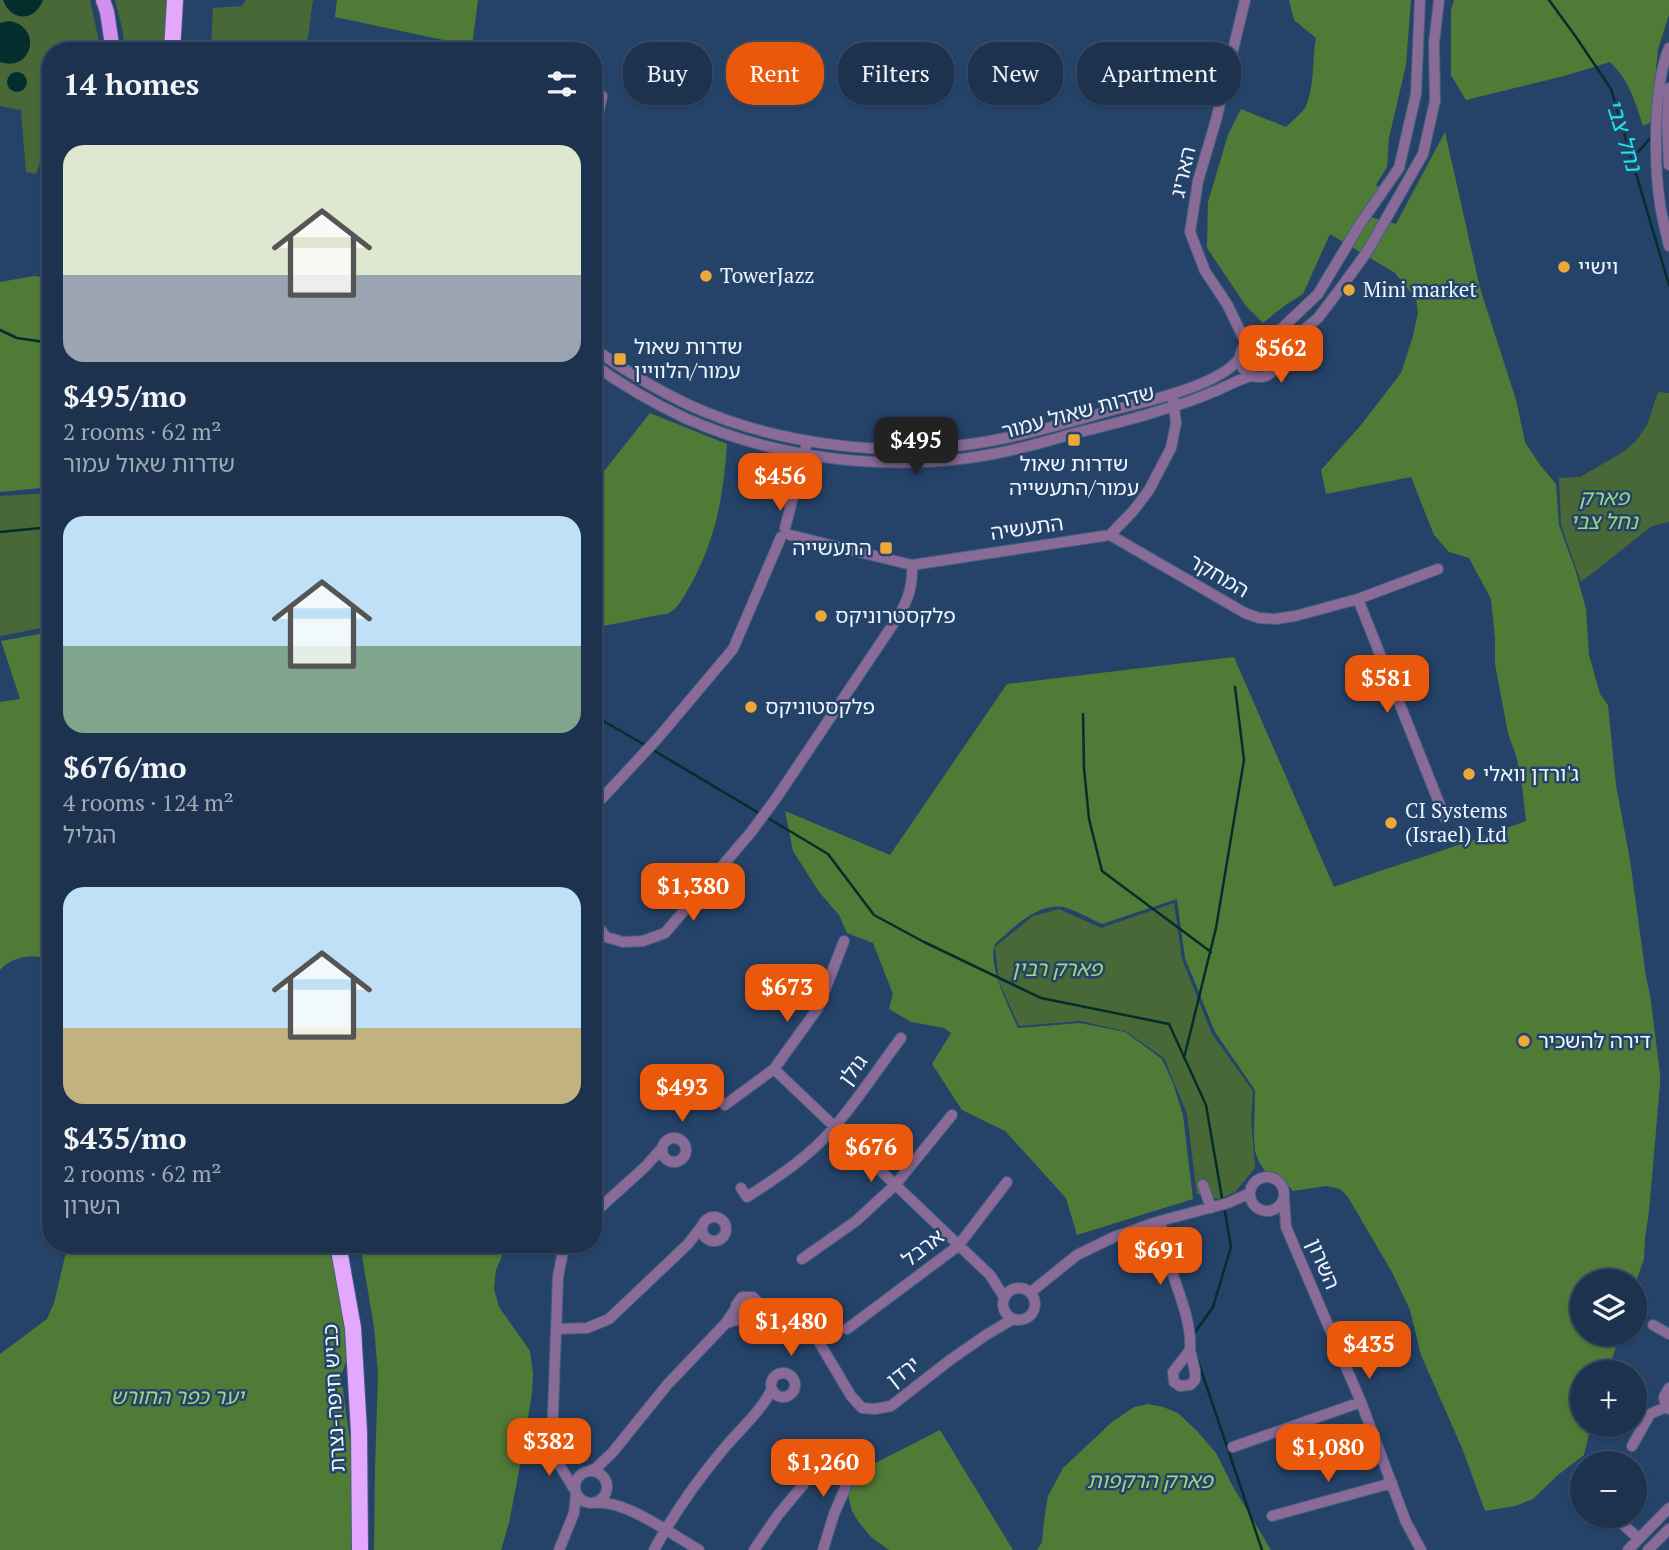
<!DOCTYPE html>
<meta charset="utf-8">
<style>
body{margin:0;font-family:"PT Serif","Noto Sans Hebrew",serif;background:#253a56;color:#f1f3f6;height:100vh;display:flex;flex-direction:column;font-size:26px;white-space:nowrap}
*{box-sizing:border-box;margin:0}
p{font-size:23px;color:#a0aab7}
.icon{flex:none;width:38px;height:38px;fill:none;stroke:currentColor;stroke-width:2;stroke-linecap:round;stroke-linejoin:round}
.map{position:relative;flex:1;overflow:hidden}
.drawer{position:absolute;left:42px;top:42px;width:560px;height:1211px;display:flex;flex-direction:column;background:#1c324f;border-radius:28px;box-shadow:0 2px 5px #0004,0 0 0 2px #3a4d66}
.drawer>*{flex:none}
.top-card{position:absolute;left:623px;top:42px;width:665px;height:63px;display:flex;gap:14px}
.buttons{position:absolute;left:1570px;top:1269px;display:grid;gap:14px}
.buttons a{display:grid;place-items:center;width:77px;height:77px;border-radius:50%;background:#1c324f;box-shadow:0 2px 5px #0004,0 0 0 2px #3a4d66;font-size:35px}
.price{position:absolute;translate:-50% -60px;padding:0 16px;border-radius:14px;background:#ea580c;color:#fff;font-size:23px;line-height:46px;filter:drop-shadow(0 2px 4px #0008)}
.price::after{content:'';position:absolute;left:50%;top:42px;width:21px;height:16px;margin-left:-10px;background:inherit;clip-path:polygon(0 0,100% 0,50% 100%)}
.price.selected{background:#222;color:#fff}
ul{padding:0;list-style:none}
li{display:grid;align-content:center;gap:14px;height:371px;padding:0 21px}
li span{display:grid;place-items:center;height:217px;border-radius:21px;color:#555}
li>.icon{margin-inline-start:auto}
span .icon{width:126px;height:126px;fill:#fffc;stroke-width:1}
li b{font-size:30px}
h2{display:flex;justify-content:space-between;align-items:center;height:84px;padding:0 21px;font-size:30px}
.pill{padding:0 24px;border-radius:28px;background:#1c324f;box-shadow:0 2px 5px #0004,0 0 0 2px #3a4d66;font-size:24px;line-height:63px}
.pill.selected{background:#ea580c;color:#fff}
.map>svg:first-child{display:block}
.green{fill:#486937}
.forest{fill:#507b37}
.water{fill:#042d2e}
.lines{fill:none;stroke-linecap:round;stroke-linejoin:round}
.stream{stroke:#042d2e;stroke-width:2.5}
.minor-casing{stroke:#455f81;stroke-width:12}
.major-casing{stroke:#455f81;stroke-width:16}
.highway-casing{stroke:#455f81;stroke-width:18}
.minor{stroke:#8a6b97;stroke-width:10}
.major{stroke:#d090eb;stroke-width:14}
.highway{stroke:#e3a7fd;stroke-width:16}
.poi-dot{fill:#eca93a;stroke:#254369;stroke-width:2.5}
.labels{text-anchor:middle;stroke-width:5;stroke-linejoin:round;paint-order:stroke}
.street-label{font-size:21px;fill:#edf4fd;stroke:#254369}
.poi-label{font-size:21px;fill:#edf4fd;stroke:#254369;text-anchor:start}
.park-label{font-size:21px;font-style:italic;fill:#9bd87b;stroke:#254369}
.water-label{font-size:23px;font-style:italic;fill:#22e4e5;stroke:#254369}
</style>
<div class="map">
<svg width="1669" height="1550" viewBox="0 0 1669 1550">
<rect width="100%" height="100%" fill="#254369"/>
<path class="green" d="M0,0H90L101,51H51V139L48,140L36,174L26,172L21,110L0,106Z
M115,0H167L163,51H125L123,32Z
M246,0H313L306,51H211L213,8L242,6Z
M1658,392L1669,393V522L1652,526L1581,582L1561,525L1559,478L1580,477L1623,452L1637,440L1647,425Z
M51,493V626L0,636V496Z
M1174,903L1182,959L1212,1034L1253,1091L1251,1118L1255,1168L1235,1192L1219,1199L1197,1194L1187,1114L1164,1058L1125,1031L1080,1021L1019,1026L999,982L995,947L1033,916L1059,909L1101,928Z"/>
<path class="forest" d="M337,0H478L472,46L335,17Z
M1289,0H1411L1406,65L1389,138L1387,167L1376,185L1380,189L1370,217L1396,224L1445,132L1480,288L1516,400L1525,442L1540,465L1556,484L1559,525L1576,572L1586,609L1589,655L1600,694L1608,705L1616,785L1630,860L1646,977L1650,995L1660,1074V1084L1649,1211L1645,1238L1644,1259L1635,1285L1634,1281H1582V1334H1620L1608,1372H1582V1424L1591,1425L1584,1455L1559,1474L1533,1499L1515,1506L1485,1511L1462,1448L1421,1355L1410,1310L1393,1274L1348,1197L1340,1189L1326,1186L1293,1191L1278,1175L1265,1171L1259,1162L1255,1151L1254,1138L1255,1090L1215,1032L1185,958L1177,899L1102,924C1091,919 1079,912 1067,908C1040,900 1014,927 996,943C985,961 1010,1009 1018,1028L1080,1023L1125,1032L1162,1059L1173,1083L1183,1115L1193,1199L1077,1235L1066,1198L1005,1131L962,1110L932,1064L951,1033L944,1028L911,1022L889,1009L893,994L873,943L847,933L839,915L819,892L793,851L785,811L890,855L1007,684L1234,657L1334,887C1398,864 1463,845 1526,821L1521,777L1516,756L1508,733L1495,664V638L1491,599L1469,558L1449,552L1434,535L1411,477L1326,494L1321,470L1361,425L1401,373L1412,339L1418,313L1416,299L1395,273L1330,234L1303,294L1284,306L1263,323L1246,306L1207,248L1208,202L1228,135L1241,109L1286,127C1292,121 1302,113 1306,106C1315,85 1312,59 1316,38L1294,20Z
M1454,0H1669V15L1658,49L1651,122L1643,126C1635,101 1629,80 1610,62L1564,76L1466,100L1451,75V10Z
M34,276L51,278V487L0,492V282Z
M650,413L727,444C723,500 715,544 686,593C682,600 676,610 669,613C666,615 662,614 658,615C637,619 617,624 595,627L593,626V482L605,470Z
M51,632V962C36,951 11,957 0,970V702L20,699L1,641Z
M68,1244H333L341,1286L348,1357L341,1376L354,1470L352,1550H0V1354L47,1319L54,1303Z
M360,1244H507L496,1270L494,1289L499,1307L530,1351L533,1374L532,1392L523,1450L509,1523L501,1550H374L375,1469L378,1374L374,1327Z
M1148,1404L1163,1407L1178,1413L1197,1431L1216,1453L1232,1485L1271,1550H1037L1042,1542L1044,1520L1048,1496L1063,1468L1112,1422L1134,1407Z
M940,1430L1013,1550H889L871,1537L858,1521L852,1511L844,1479Z"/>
<path class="water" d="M3,0H43C35,22 11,22 3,0Z
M9,21C44,27 32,73 0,62V23Z
M7 82a10 10 0 1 1 20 0a10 10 0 1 1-20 0Z"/>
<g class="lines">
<path class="stream" d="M1549,0L1576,37L1611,89L1669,285
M1632,159L1653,135
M0,330L17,338L51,343
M0,532L51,527
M1083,714L1084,768L1089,819L1102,871L1211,952
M593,715L645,745
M653,750L762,815
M768,818L828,854L874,915L924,942L1041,998L1169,1024L1206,1105L1222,1198
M1184,1058L1216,928L1244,760L1235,687
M1193,1335L1213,1307L1231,1247L1225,1212
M1198,1361L1262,1550"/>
<defs>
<path id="minor" d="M1245,0L1216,120L1198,181L1190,232L1205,271L1227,304L1246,343
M1669,48C1653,86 1654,163 1660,204C1662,218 1666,232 1669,246
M1669,88L1667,123L1669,165
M593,139L602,96
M1240 358a19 19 0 1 1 38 0a19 19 0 1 1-38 0Z
M1265,340L1281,329L1318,294L1360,224L1399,168L1416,94L1420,0
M593,348C624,370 655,389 689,405C779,446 893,459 990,441C1031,434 1072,421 1113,410C1147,401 1218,386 1239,359
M1277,352L1318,318L1340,289L1367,252L1423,154L1435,101L1434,43L1439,0
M593,364C622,385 653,403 685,418C779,460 892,473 993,454C1021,449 1048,441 1076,433C1103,426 1131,420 1158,411C1176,406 1195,400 1213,392C1226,387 1238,379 1252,376
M785,528L806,446
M790,535L912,565L1110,535L1134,510L1149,490L1171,448L1176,423L1173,399
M1110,535L1245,613L1259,618L1275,619L1295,616L1358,599L1438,569
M1358,599L1445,818
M593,808L658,738L733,649L781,537
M593,911L596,924L606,937L623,942L643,941L665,933L752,831L777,797L900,614C909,597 913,584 912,565
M774,1069L990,1275L1004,1297
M725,1105L774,1069L818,1008L844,941
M662 1150a12 12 0 1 1 24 0a12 12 0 1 1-24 0Z
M1250 1194a17 17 0 1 1 34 0a17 17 0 1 1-34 0Z
M1203,1185L1211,1208
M741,1188L747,1197C778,1177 812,1155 836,1125C859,1098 879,1067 901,1038
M1284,1198L1286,1227L1361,1402L1406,1522L1421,1550
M593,1214L645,1167L662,1148
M702 1229a12 12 0 1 1 24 0a12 12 0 1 1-24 0Z
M1160,1221C1163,1234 1165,1246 1168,1259C1176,1288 1192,1319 1190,1350
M567,1244L562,1256L558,1277L552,1440L556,1459L574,1489
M802,1259L856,1221L895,1185L952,1115
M1003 1304a16 16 0 1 1 32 0a16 16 0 1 1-32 0Z
M1031,1292L1077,1255L1114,1237L1160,1221L1228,1203L1250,1193
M727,1323C737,1318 741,1321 750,1319C763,1316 760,1303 753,1297H742L736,1305L737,1312L744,1319
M1653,1325L1669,1334
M556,1329L587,1328L609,1319L688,1244L702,1226
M847,1329L958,1246L1007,1182
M819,1342L851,1396L862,1408L875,1409L891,1406L950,1360L986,1335L1013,1319
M1190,1350L1195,1371V1380L1190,1385L1180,1386L1174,1382L1173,1372Z
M771 1385a12 12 0 1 1 24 0a12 12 0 1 1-24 0Z
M1669,1388L1664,1397L1666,1407L1669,1409
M1632,1446L1650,1414L1666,1407
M1233,1447L1361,1402
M575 1487a16 16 0 1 1 32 0a16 16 0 1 1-32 0Z
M589,1471L596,1468L612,1453L667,1385L725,1324L736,1308
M597,1503C625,1500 673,1535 699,1550
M1272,1516L1392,1483
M1614,1516L1639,1539
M1588,1518L1591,1516
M559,1550L574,1513L576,1494
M654,1550C673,1515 696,1482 721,1452C738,1431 760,1413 772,1389
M754,1550L778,1515L803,1485
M823,1550L834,1514L858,1459
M1628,1550L1669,1508
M1648,1550L1669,1529"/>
<path id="major" d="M103,0L107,12L113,51"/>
<path id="highway" d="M172,51L175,0
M338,1244L353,1328L359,1432L360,1550"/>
</defs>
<use href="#minor" class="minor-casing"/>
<use href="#major" class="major-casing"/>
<use href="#highway" class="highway-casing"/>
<use href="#minor" class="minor"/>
<use href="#major" class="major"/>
<use href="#highway" class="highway"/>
</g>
<g class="poi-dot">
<circle cx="1564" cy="267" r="7"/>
<circle cx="706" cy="276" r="7"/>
<circle cx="1349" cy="290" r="7"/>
<rect x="613" y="352" width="14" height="14" rx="3.5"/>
<rect x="1067" y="433" width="14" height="14" rx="3.5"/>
<rect x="879" y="541" width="14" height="14" rx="3.5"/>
<circle cx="821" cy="616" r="7"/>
<circle cx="751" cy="707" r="7"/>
<circle cx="1469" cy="774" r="7"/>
<circle cx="1391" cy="823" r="7"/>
<circle cx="1524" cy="1041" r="7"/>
</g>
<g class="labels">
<g class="street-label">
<text transform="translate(1183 172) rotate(-77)" y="7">האריג</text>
<text transform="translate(1078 412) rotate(-15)" y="7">שדרות שאול עמור</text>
<text transform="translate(1027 528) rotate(-8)" y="7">התעשיה</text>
<text transform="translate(1219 576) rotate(30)" y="7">המחקר</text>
<text transform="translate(853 1070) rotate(-53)" y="7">גולן</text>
<text transform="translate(923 1248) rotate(-38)" y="7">ארבל</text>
<text transform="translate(1323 1264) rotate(67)" y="7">השרון</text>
<text transform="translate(903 1372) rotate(-38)" y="7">ירדן</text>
<text transform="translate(334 1398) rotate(-93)" y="7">כביש חיפה-נצרת</text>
</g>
<g class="poi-label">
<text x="1578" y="274">וישיי</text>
<text x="720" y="283">TowerJazz</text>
<text x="1363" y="297">Mini market</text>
<text x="634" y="354">שדרות שאול<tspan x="634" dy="24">עמור/הלוויין</tspan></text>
<text x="1074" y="471" text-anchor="middle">שדרות שאול<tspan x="1074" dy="24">עמור/התעשייה</tspan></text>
<text x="872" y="555" text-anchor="end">התעשייה</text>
<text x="835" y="623">פלקסטרוניקס</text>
<text x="765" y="714">פלקסטוניקס</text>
<text x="1483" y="781">ג'ורדן וואלי</text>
<text x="1405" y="818">CI Systems<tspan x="1405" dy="24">(Israel) Ltd</tspan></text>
<text x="1538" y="1048">דירה להשכיר</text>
</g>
<g class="park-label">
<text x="1604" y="505">פארק<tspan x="1604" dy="24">נחל צבי</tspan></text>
<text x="1057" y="976">פארק רבין</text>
<text x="177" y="1404">יער כפר החורש</text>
<text x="1150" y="1488">פארק הרקפות</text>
</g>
<g class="water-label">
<text transform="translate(1624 135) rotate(73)" y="8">נחל צבי</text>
</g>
</g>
</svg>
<div class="buttons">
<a><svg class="icon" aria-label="layers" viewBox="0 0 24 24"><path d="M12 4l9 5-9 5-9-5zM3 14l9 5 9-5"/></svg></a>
<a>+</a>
<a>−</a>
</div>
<b class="price" style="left:1281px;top:385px">$562</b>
<b class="price selected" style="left:916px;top:477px">$495</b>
<b class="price" style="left:780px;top:513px">$456</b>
<b class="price" style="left:1387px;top:715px">$581</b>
<b class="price" style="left:693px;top:923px">$1,380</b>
<b class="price" style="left:787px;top:1024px">$673</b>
<b class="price" style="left:682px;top:1124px">$493</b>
<b class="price" style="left:871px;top:1184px">$676</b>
<b class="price" style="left:1160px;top:1287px">$691</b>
<b class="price" style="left:791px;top:1358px">$1,480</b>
<b class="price" style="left:1369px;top:1381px">$435</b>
<b class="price" style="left:549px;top:1478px">$382</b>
<b class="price" style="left:1328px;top:1484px">$1,080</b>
<b class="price" style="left:823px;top:1499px">$1,260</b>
<div class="top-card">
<a class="pill">Buy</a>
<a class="pill selected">Rent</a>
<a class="pill">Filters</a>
<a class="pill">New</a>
<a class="pill">Apartment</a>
</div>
<section class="drawer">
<h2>14 homes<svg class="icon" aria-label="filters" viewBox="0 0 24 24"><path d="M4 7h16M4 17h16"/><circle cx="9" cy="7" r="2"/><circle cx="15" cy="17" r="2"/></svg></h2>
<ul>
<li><span style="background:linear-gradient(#dfe7d0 60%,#9aa5b1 0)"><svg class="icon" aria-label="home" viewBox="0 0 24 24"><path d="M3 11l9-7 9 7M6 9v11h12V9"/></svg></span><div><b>$495/mo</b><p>2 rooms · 62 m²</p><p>שדרות שאול עמור</p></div></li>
<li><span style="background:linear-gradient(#bfe0f5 60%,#7fa58c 0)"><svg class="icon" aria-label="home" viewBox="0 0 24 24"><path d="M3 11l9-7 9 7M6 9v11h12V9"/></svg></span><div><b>$676/mo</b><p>4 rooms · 124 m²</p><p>הגליל</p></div></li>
<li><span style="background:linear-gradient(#bfe0f5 65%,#c2b280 0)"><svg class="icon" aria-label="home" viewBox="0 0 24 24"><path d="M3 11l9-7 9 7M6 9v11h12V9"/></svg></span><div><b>$435/mo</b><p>2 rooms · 62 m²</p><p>השרון</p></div></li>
</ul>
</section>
</div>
